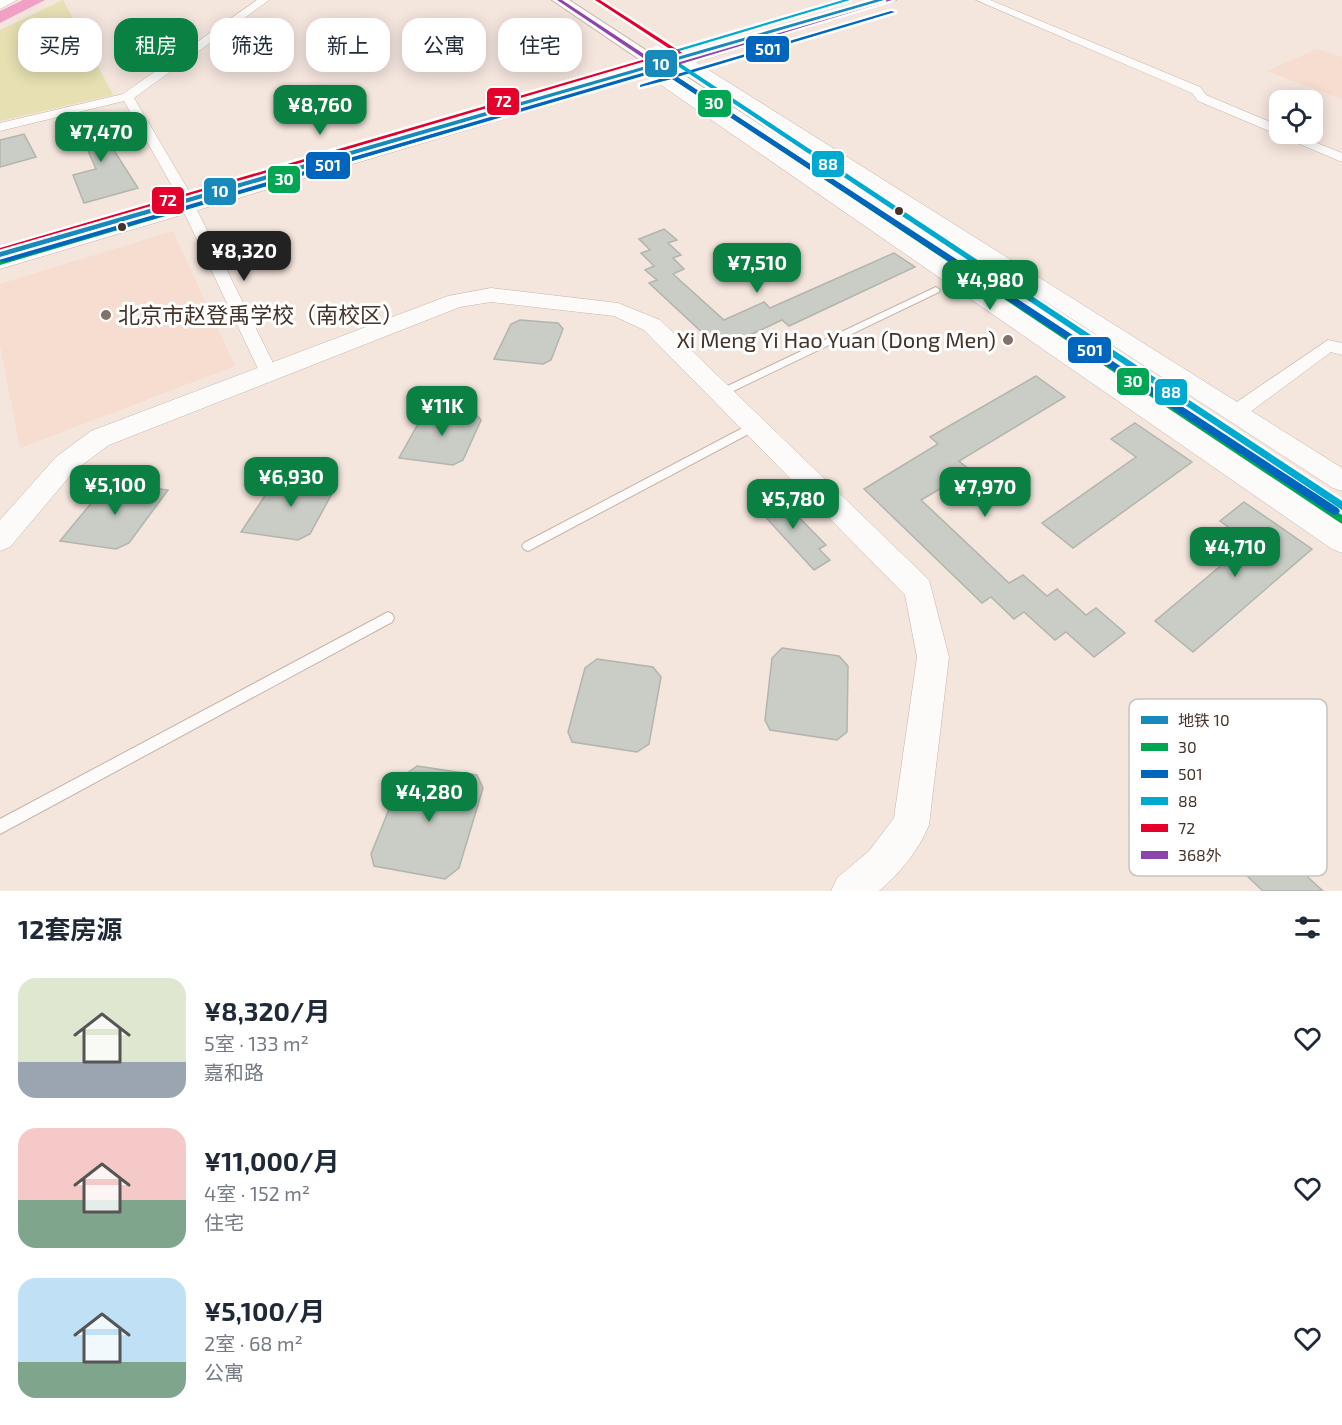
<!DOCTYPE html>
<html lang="zh">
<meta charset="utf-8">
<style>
body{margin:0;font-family:"Exo 2","Noto Sans SC",sans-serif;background:#f6f6f7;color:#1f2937;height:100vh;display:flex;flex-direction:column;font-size:22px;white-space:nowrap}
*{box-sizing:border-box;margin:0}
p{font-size:20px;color:#747a83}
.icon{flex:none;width:33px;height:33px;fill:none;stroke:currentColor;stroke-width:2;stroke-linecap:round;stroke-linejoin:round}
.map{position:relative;height:891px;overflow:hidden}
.drawer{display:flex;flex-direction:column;background:#fff;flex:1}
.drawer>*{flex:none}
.top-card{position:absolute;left:18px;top:18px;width:600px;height:54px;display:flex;gap:12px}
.tools{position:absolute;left:1269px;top:90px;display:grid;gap:12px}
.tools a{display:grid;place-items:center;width:54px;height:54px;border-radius:12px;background:#fff;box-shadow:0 3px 15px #0003;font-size:30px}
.price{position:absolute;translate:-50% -51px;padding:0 14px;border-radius:12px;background:#0b8043;color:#fff;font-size:20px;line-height:39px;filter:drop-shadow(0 2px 3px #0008)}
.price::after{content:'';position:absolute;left:50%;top:36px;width:18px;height:14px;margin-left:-9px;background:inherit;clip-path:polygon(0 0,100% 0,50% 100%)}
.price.selected{background:#222;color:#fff}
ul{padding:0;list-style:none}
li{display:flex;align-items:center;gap:18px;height:150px;padding:0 18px}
li span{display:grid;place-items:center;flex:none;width:168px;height:120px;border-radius:18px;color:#555}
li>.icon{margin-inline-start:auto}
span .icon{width:72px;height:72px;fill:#fffc;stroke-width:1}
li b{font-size:26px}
h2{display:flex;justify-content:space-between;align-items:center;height:72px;padding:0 18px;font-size:26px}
.pill{padding:0 21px;border-radius:18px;background:#fff;box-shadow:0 3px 15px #0003;font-size:21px;line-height:54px}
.pill.selected{background:#0b8043;color:#fff}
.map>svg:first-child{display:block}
.built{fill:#f6ddd0}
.green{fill:#e6e0b3}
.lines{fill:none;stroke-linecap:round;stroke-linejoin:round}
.river{fill:#efa0c4;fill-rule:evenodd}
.building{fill:#cacdc6;stroke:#b1b5ad;stroke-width:1.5}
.service-casing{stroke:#c4b4ac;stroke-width:2}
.minor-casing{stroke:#c4b4ac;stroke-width:1}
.tertiary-casing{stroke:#c4b4ac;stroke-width:1}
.secondary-casing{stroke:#c4b4ac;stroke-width:2}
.service{fill:#fdfbfa;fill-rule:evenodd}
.minor{fill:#fdfbfa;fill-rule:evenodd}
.tertiary{fill:#fdfbfa;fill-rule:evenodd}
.secondary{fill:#fdfbfa;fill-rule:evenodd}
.bus-1-casing{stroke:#fff;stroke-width:5}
.bus-2-casing{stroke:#fff;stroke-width:5}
.bus-3-casing{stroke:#fff;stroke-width:5}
.bus-4-casing{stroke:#fff;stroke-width:5}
.bus-5-casing{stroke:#fff;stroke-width:5}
.bus-1{fill:#00a651;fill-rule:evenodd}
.bus-2{fill:#0065bd;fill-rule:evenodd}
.bus-3{fill:#00a9ce;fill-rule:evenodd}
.bus-4{fill:#e4002b;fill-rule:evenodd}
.bus-5{fill:#8e44ad;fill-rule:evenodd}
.metro-1-casing{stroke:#fff;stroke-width:5}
.metro-1{fill:#178abb;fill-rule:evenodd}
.bus-dot{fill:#453329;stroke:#fff;stroke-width:2}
.poi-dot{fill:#827168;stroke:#fff;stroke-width:2}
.labels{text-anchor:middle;stroke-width:6;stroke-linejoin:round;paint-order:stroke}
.poi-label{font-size:22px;fill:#453329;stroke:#fff;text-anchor:start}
.key{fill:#fff;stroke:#c7c2bf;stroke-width:1.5}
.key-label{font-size:16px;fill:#453329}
.line-badge{stroke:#fff;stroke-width:2}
.badge-label{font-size:16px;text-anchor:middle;font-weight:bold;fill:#fff}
</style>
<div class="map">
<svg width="1342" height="891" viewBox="0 0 1342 891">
<rect width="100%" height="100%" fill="#f4e5dd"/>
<path class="built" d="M1317,49L1342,57V99L1267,71Z
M173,231L235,366L20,448L0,346V284Z"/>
<path class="green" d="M63,0L113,95L0,121V30Z"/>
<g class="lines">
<path class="river" d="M23,0H45L0,23V11Z"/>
</g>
<path class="building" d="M96,115L107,118L115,135L106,138L138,188L84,203L73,175L96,169L75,121Z
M24,134L36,157L0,167V140Z
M664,229L677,240L668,243L681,255L673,258L684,269L673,274L724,320L764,302L770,308L894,253L915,267L789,326L782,320L720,349L649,283L657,280L645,270L654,266L641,253L650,250L639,239Z
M520,320L558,323L563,329L551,360L543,364L494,359L511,324Z
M1036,376L1065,397L959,461L971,471L921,500L1009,583L1023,575L1047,596L1057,589L1086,615L1096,608L1125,633L1094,657L1066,632L1055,640L1024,612L1014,619L991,597L982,603L864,489L938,444L930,437Z
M433,409L476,414L481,420L463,460L453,465L399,458L423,415Z
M1135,423L1192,462L1073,548L1042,523L1136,457L1111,439Z
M286,475L331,481L335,488L310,534L298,540L241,532L274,482Z
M116,483L168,490L129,543L116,549L60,541L102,490Z
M765,492L774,503L781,499L826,545L819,549L830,560L814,570L750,500Z
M1244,502L1312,549L1193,652L1155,621L1249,542L1220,521Z
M782,648L839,656L848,666L847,732L837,740L770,730L765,720L772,658Z
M597,659L653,667L661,677L649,744L637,752L572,742L568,732L585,668Z
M1252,723L1298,763L1277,785L1295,801L1263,836L1323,891H1263L1248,877L1255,868L1225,839L1220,800L1210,790L1243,756L1229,744Z
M417,766L477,775L483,788L459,868L445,879L374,866L371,854L402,777Z"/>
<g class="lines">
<defs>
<path id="service" d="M936,287L940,290L939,292L725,395L721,397L716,393L717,391Z
M754,422L758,423L759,426L758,429L532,549L528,551L524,549L522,546L524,543Z
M388,612L392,614L394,618L392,622L0,834V819Z"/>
<path id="minor" d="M257,0H269L134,98L190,193L188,196L183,197L176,193L124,101L0,131V123L123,94Z
M976,0H990L1200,87L1206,95L1280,126V134H1294L1342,153V162L1198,101L1192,93Z
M188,202L195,206L278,373L275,377H263L260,373L181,206Z
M1328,340L1342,343V355L1331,352L1242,418H1228L1226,413L1228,408Z"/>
<path id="tertiary" d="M0,0H17L0,9Z
M876,0H897L696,62L1342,468V491L1333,488L682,66L662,72L1342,526V553L1332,549L648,76L0,269V257L642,68L645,58H655L657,64Z
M491,288L618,303L660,320L929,580L949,657L929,825C919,850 900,873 879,891H831L837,878L869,851L894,818L917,657L905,595L644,330L614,316L491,302L460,307L109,445L74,471L10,547L0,551V520L56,457L91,431L448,296Z"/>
<path id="secondary" d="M552,0H569L1342,504V533L1331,529Z"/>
</defs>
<use href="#service" class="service-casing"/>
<use href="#minor" class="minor-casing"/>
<use href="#tertiary" class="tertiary-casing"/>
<use href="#secondary" class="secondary-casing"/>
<use href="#service" class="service"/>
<use href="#minor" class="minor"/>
<use href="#tertiary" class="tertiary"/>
<use href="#secondary" class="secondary"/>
<defs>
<path id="bus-1" d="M661,66L1342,515V524L660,70L0,265V261Z"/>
<path id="bus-2" d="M891,11L895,12L677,77L1338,508L1340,511L1338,514L1335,515L1332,514L672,79L640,87V85L669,76L660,71L6,262L0,261V258L659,68H663L674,75Z"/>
<path id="bus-3" d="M843,0H850L673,53L668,52Z
M657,48L1342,501V510L655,51L654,50Z"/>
<path id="bus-4" d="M595,0H600L684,54L679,55L673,51V53L0,252V248L673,51Z"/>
<path id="bus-5" d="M557,0H562L662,66L885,0H892L661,70Z"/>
</defs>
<use href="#bus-1" class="bus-1-casing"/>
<use href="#bus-2" class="bus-2-casing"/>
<use href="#bus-3" class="bus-3-casing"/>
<use href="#bus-4" class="bus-4-casing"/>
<use href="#bus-5" class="bus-5-casing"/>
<use href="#bus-1" class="bus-1"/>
<use href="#bus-2" class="bus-2"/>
<use href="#bus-3" class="bus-3"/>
<use href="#bus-4" class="bus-4"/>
<use href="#bus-5" class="bus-5"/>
<defs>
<path id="metro-1" d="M875,0H884L0,257V252Z"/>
</defs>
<use href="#metro-1" class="metro-1-casing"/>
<use href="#metro-1" class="metro-1"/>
</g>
<g class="bus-dot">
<circle cx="899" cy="211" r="5"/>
<circle cx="122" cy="227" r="5"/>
</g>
<g class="poi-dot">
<circle cx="106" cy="315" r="6"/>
<circle cx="1008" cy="340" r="6"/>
</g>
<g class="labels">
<g class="poi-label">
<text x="118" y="323">北京市赵登禹学校（南校区）</text>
<text x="996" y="348" text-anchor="end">Xi Meng Yi Hao Yuan (Dong Men)</text>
</g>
</g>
<rect x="1129" y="699" width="198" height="177" rx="9" class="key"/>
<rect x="1141" y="716" width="27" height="8" fill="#178abb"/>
<rect x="1141" y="743" width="27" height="8" fill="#00a651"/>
<rect x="1141" y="770" width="27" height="8" fill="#0065bd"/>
<rect x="1141" y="797" width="27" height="8" fill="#00a9ce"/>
<rect x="1141" y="824" width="27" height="8" fill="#e4002b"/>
<rect x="1141" y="851" width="27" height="8" fill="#8e44ad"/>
<g class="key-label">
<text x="1178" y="726">地铁 10</text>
<text x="1178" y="753">30</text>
<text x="1178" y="780">501</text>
<text x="1178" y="807">88</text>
<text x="1178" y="834">72</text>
<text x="1178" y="861">368外</text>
</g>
<g class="line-badge">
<rect x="745" y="35" width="45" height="28" rx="6" fill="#0065bd"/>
<rect x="644" y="49" width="34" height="29" rx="6" fill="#178abb"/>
<rect x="486" y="87" width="34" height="29" rx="6" fill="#e4002b"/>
<rect x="697" y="89" width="35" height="29" rx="6" fill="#00a651"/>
<rect x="811" y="150" width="34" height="28" rx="6" fill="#00a9ce"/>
<rect x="305" y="151" width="46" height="29" rx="6" fill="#0065bd"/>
<rect x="267" y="165" width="34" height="29" rx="6" fill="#00a651"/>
<rect x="203" y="177" width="34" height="29" rx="6" fill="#178abb"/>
<rect x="151" y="186" width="34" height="29" rx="6" fill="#e4002b"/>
<rect x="1067" y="336" width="45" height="28" rx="6" fill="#0065bd"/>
<rect x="1116" y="367" width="34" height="29" rx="6" fill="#00a651"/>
<rect x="1154" y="378" width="34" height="28" rx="6" fill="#00a9ce"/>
</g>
<g class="badge-label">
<text x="768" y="55">501</text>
<text x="661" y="70">10</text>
<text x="503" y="107">72</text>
<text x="714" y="109">30</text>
<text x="828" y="170">88</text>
<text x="328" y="171">501</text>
<text x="284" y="185">30</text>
<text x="220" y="197">10</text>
<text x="168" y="206">72</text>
<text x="1090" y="356">501</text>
<text x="1133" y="387">30</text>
<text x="1171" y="398">88</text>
</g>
</svg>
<div class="tools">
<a><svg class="icon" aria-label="locate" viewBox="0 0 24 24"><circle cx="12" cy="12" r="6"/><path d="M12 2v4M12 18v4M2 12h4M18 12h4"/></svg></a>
</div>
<b class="price" style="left:320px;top:136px">¥8,760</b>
<b class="price" style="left:101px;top:163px">¥7,470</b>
<b class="price selected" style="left:244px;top:282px">¥8,320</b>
<b class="price" style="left:757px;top:294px">¥7,510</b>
<b class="price" style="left:990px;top:311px">¥4,980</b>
<b class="price" style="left:442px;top:437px">¥11K</b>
<b class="price" style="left:291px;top:508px">¥6,930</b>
<b class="price" style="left:115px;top:516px">¥5,100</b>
<b class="price" style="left:985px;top:518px">¥7,970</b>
<b class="price" style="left:793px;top:530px">¥5,780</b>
<b class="price" style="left:1235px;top:578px">¥4,710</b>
<b class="price" style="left:429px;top:823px">¥4,280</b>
<div class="top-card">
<a class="pill">买房</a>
<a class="pill selected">租房</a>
<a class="pill">筛选</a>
<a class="pill">新上</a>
<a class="pill">公寓</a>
<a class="pill">住宅</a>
</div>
</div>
<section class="drawer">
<h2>12套房源<svg class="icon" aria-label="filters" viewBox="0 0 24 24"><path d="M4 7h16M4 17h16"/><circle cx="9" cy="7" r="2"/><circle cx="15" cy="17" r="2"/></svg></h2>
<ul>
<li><span style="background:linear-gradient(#dfe7d0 70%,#9aa5b1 0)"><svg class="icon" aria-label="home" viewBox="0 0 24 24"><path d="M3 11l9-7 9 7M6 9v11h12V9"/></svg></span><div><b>¥8,320/月</b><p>5室 · 133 m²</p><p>嘉和路</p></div><svg class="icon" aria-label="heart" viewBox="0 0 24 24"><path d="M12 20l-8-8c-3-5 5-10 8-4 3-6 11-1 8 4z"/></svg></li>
<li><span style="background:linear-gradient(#f6c9c9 60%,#7fa58c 0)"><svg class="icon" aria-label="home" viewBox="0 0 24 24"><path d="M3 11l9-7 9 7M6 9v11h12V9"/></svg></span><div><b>¥11,000/月</b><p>4室 · 152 m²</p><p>住宅</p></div><svg class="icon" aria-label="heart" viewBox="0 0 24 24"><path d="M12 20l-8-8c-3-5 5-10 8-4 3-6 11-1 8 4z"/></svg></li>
<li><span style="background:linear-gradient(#bfe0f5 70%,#7fa58c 0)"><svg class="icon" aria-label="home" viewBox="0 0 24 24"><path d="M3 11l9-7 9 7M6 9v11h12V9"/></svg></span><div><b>¥5,100/月</b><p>2室 · 68 m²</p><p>公寓</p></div><svg class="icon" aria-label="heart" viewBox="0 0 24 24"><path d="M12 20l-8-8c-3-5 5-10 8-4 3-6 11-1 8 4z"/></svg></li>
</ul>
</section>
